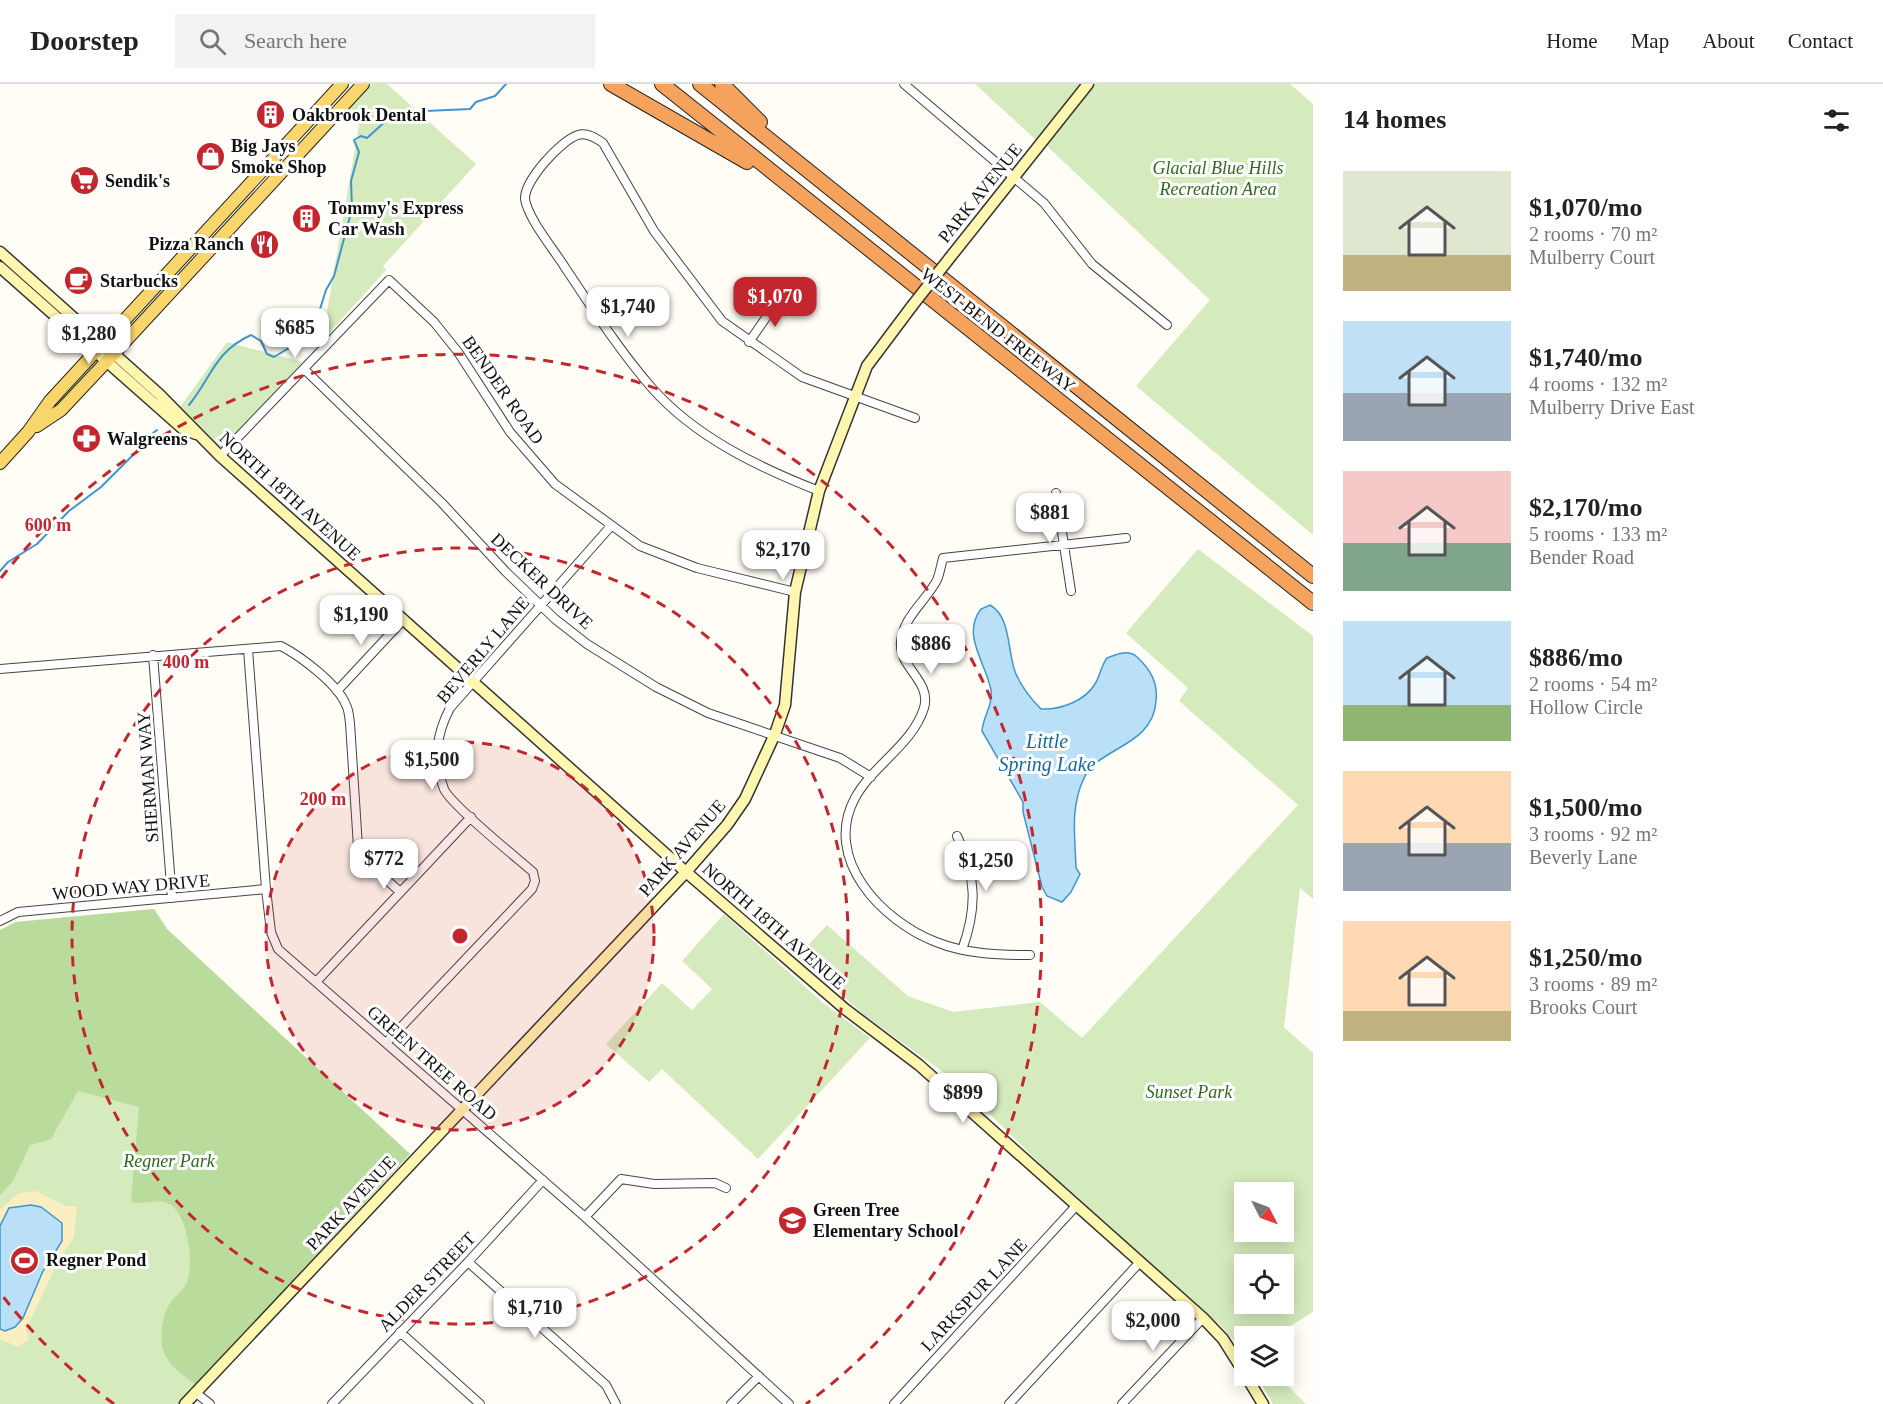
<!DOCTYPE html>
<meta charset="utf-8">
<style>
body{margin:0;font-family:"Times New Roman",serif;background:#f2f2f2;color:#222;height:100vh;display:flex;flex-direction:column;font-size:22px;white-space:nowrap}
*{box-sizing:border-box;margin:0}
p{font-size:20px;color:#767676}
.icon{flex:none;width:33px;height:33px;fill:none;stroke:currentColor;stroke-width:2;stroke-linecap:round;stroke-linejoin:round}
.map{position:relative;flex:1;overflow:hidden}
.details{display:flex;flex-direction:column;background:#fff;width:570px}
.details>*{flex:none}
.needle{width:39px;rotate:132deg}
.controls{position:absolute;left:1234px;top:1098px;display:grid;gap:12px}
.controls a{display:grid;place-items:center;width:60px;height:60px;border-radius:0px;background:#fff;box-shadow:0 3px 15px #0003;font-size:30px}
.price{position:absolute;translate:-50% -51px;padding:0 14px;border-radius:12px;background:#fff;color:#222;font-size:20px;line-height:39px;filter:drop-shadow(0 2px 3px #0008)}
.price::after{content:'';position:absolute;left:50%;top:36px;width:18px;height:14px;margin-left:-9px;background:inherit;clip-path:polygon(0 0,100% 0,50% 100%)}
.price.active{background:#c4262e;color:#fff}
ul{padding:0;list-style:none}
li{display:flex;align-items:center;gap:18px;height:150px;padding:0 30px}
li span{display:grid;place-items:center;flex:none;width:168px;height:120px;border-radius:0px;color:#555}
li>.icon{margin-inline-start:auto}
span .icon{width:72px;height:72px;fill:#fffc;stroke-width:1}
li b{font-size:26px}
h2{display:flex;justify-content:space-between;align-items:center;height:72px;padding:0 30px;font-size:26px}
header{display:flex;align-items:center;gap:36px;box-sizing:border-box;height:84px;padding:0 30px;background:#fff;border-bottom:2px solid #e0e0e0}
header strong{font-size:28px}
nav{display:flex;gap:33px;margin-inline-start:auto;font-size:21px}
.search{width:420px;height:54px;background:#f2f2f2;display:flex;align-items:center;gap:15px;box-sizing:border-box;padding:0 21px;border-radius:0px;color:#767676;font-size:22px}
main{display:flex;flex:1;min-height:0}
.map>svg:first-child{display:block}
.green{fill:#d5ebbd;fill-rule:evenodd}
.forest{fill:#b9dc9c}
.sand{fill:#fbeec1}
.water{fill:#b9e0f7;stroke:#3f96cf;stroke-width:1.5}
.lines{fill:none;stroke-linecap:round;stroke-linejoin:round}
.stream{stroke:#3f96cf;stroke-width:2}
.street-casing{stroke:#444;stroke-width:10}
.secondary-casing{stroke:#333;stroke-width:13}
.primary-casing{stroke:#222;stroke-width:14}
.highway-casing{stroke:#222;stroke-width:16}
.street{stroke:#fff;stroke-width:8}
.secondary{stroke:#fff6b0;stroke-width:10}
.primary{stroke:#f9d66b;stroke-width:12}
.highway{stroke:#f5a25d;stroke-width:14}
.secondary-bridge-casing{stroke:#333;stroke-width:13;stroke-linecap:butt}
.secondary-bridge{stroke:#fff6b0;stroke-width:10}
.ring{fill:none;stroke:#c4262e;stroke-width:3;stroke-dasharray:10 8}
.labels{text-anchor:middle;stroke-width:6;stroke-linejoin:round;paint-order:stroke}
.poi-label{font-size:18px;font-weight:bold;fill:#111;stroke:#fff;text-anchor:start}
.park-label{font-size:18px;font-style:italic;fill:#2f6b1f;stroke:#fff}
.street-label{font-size:18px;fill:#111;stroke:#fff}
.water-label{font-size:20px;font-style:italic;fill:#1768a6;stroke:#fff}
.centre{fill:#c4262e;stroke:#fff;stroke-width:3}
.ring-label{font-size:18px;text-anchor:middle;font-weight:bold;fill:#c4262e;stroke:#fff;stroke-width:6;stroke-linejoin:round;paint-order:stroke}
</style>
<header>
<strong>Doorstep</strong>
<div class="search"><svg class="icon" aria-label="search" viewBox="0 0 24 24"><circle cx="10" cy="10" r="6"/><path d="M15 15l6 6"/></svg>Search here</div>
<nav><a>Home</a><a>Map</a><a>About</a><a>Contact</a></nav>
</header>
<main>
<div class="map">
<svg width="1313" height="1320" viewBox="0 0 1313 1320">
<rect width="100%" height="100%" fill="#fffdf5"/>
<path class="green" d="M372,0H387L476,80L383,182L386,186L322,257L359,41L345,28Z
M975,0H1082L1036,56Z
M1094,0H1290L1313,20V451L1136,302L1210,216L1047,62Z
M227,258L303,278L222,364L180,323Z
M1198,465L1313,552V815L1300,804L1284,943L1313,969V1228L1275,1252H1245V1270L1223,1244L1072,1111L957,998L868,934L797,873L827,841L908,912L953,928L1040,918L1082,954L1298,721L1179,617L1188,604L1126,549ZM1245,1108H1284V1148H1245ZM1245,1180H1284V1220H1245Z
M154,825L167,845L410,1070L178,1320H0V846L16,838Z
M724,830L822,918L870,954L758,1075L662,985L649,998L606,960L662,899L692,926L712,905L682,877Z
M1257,1292H1281L1284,1298L1306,1320H1273Z"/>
<path class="forest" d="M154,825L167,845L410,1070L195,1301C187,1293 174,1286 168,1276C157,1261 161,1234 170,1219C174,1213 181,1209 185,1202C196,1185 188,1126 167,1119C156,1115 145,1121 131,1118L139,1023L78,1007L51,1055L30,1061L13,1097L0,1111V846L16,838Z"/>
<path class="sand" d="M35,1107L66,1122L77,1123L74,1153L57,1180L26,1245L29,1256L18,1263L0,1255V1245L6,1247L62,1157L7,1131L0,1142V1125L19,1109Z"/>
<path class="water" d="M990,521C1012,533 1007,571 1016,590C1022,604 1031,615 1041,625C1060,626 1085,617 1095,600C1100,592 1101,582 1107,574C1117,570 1129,565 1137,573C1151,586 1158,599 1156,617C1153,663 1098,663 1084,694C1070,724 1075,751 1076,784L1080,790L1071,808L1062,818L1047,812L1042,803L1023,728V718L982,647C983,632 993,622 991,606C986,579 961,551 981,525Z
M31,1121L41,1123L62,1139V1157L43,1187L23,1234L15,1243L5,1247L0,1245V1142L9,1124Z"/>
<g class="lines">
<path class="stream" d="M189,321C212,293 214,268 251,251L261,257L267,270L274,273L312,250L326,206L334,192L352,125L351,97L359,68L354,56L361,52L367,54L388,35L403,28L470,25L476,18L495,12L506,0
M0,487L8,478L37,460L69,427L101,403L136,368L140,359L157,346"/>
<defs>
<path id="street" d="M904,0L1044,119L1092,180L1167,241
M749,258L779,215
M304,285L442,419L506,488L555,535L587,560L656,603L708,629L840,674L871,693
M220,372L389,196L434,238L458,268L510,348L555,400L640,462L697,484L795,508
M819,407C758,383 695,353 651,303C619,266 593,225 566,185C555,167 528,135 525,115C524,97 561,56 578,51C587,48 596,54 603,59L654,147L722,237L802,293L915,334
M1056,409L1071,507
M248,565L266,805L271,848L278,865L585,1133L789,1320
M153,571L172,814
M0,585L281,562C300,572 338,600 346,621C349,626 349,633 350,639L358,763L363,774L400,808
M337,607L404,535
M957,752C977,792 977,825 962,866
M0,837L18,828L266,805
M1030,871C998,871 966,870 936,858C882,837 822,775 855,714C872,682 913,660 924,624C932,597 898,583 901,558C903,533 926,517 937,496C940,489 941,481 943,474L1126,454
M316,898L471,733
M386,959L532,805L535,797L533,788C517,774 450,720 444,705C433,675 436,651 450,624L611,442
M585,1133L621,1095L654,1100L715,1099L726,1104
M468,1178L606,1301L616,1320
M400,1248L480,1320
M195,1308L210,1320
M332,1320L468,1178L543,1096
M731,1320L759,1292
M894,1320L1076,1122
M1009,1320L1140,1178
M1122,1320L1203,1234"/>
<path id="secondary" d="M0,168L159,310L220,372L686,788L845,925L919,981L1203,1234L1223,1255L1245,1290
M952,171L1088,0
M0,183L183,345L196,350
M1246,1292L1263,1320
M185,1320L686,788L727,741L745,715L775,650L785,621L795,508L819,407L867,282L912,222"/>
<path id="primary" d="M37,342L61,326L107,277L363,0
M0,379L28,348L50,317L342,0"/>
<path id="highway" d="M611,0L747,78
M662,0L1313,519
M700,0L1313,492
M722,0L760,38"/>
</defs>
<use href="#street" class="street-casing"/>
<use href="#secondary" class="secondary-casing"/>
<use href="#primary" class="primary-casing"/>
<use href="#highway" class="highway-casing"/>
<use href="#street" class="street"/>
<use href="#secondary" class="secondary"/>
<use href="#primary" class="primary"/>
<use href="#highway" class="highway"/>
<defs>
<path id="secondary-bridge" d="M912,222L952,171"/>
</defs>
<use href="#secondary-bridge" class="secondary-bridge-casing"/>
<use href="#secondary-bridge" class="secondary-bridge"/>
</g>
<circle cx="460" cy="852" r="194" fill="#c4262e" fill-opacity=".12"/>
<g class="ring">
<circle cx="460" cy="852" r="194"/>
<circle cx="460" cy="852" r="388"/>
<path d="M114 1320A582 582 0 0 1 1 1210M1 494A582 582 0 1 1 806 1320"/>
</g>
<defs>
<symbol id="building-disc" viewBox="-11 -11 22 22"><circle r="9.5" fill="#c4262e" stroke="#fff"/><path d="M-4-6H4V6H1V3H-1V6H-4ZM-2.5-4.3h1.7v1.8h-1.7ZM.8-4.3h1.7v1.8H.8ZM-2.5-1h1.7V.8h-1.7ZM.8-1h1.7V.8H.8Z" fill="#fff"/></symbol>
<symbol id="shop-disc" viewBox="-11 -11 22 22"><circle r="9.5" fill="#c4262e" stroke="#fff"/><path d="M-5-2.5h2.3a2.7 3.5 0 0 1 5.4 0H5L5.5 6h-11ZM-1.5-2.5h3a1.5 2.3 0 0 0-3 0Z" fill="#fff"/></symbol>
<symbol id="supermarket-disc" viewBox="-11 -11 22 22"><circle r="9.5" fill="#c4262e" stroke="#fff"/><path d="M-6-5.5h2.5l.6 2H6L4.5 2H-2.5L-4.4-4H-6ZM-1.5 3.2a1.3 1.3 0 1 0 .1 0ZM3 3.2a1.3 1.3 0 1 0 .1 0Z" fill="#fff"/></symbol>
<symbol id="restaurant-disc" viewBox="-11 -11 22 22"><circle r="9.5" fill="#c4262e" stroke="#fff"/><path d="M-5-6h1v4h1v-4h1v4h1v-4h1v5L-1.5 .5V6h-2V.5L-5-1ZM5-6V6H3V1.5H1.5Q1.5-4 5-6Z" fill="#fff"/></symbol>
<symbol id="cafe-disc" viewBox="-11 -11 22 22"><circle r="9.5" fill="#c4262e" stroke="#fff"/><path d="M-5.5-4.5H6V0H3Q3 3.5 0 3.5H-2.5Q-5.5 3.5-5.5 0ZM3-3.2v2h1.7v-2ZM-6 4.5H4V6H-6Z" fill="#fff"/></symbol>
<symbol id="pharmacy-disc" viewBox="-11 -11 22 22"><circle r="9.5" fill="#c4262e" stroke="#fff"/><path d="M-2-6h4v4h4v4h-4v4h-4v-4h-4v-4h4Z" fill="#fff"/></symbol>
<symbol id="school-disc" viewBox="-11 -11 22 22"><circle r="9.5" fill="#c4262e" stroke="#fff"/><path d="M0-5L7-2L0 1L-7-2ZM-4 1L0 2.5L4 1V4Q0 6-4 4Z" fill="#fff"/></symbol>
<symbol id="stadium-disc" viewBox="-11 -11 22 22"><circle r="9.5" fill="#c4262e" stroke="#fff"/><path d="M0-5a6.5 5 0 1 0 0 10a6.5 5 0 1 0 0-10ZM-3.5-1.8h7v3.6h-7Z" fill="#fff"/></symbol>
</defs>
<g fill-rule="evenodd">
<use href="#building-disc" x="254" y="14" width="33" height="33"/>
<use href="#shop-disc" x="194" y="56" width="33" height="33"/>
<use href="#supermarket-disc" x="68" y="80" width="33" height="33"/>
<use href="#building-disc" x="290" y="118" width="33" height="33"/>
<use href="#restaurant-disc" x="248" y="144" width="33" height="33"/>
<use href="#cafe-disc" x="62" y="180" width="33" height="33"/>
<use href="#pharmacy-disc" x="70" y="338" width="33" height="33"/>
<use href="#school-disc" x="776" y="1120" width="33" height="33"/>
<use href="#stadium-disc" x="8" y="1160" width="33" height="33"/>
</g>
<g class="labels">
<g class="poi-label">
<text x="292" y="37">Oakbrook Dental</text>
<text x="231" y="68">Big Jays<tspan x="231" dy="21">Smoke Shop</tspan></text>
<text x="105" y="103">Sendik's</text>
<text x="328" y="130">Tommy's Express<tspan x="328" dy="21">Car Wash</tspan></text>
<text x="244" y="166" text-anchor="end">Pizza Ranch</text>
<text x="100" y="203">Starbucks</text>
<text x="107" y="361">Walgreens</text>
<text x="813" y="1132">Green Tree<tspan x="813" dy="21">Elementary School</tspan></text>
<text x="46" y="1182">Regner Pond</text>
</g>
<g class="park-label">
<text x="1218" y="90">Glacial Blue Hills<tspan x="1218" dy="21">Recreation Area</tspan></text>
<text x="1189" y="1014">Sunset Park</text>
<text x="169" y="1083">Regner Park</text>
</g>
<g class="street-label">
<text transform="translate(980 109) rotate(-51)" y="6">PARK AVENUE</text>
<text transform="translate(998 246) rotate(38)" y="6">WEST BEND FREEWAY</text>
<text transform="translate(503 306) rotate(55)" y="6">BENDER ROAD</text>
<text transform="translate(290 412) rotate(42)" y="6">NORTH 18TH AVENUE</text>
<text transform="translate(542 497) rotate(43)" y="6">DECKER DRIVE</text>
<text transform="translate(483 566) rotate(-50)" y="6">BEVERLY LANE</text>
<text transform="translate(148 693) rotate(-94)" y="6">SHERMAN WAY</text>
<text transform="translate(682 764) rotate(-49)" y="6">PARK AVENUE</text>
<text transform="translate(131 803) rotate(-5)" y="6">WOOD WAY DRIVE</text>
<text transform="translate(774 842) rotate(41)" y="6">NORTH 18TH AVENUE</text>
<text transform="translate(432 979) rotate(41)" y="6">GREEN TREE ROAD</text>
<text transform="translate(351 1119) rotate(-47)" y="6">PARK AVENUE</text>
<text transform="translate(427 1198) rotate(-46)" y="6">ALDER STREET</text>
<text transform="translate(974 1211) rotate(-47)" y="6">LARKSPUR LANE</text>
</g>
<g class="water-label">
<text x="1047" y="664">Little<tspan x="1047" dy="23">Spring Lake</tspan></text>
</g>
</g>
<circle cx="460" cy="852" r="9" class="centre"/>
<g class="ring-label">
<text x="48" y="447">600 m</text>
<text x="186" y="584">400 m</text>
<text x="323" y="721">200 m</text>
</g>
</svg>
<div class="controls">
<a><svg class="needle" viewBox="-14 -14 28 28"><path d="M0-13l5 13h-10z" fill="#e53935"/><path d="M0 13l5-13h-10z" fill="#767676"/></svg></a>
<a><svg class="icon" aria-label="locate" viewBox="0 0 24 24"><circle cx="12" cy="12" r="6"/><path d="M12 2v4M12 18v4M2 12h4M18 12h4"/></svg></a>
<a><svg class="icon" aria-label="layers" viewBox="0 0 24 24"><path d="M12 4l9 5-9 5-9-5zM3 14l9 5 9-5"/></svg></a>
</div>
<b class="price active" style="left:775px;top:244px">$1,070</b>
<b class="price" style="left:628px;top:254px">$1,740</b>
<b class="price" style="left:295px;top:275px">$685</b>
<b class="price" style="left:89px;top:281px">$1,280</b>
<b class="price" style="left:1050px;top:460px">$881</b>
<b class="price" style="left:783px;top:497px">$2,170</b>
<b class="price" style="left:361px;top:562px">$1,190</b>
<b class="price" style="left:931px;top:591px">$886</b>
<b class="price" style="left:432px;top:707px">$1,500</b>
<b class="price" style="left:384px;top:806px">$772</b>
<b class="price" style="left:986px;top:808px">$1,250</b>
<b class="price" style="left:963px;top:1040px">$899</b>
<b class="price" style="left:535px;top:1255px">$1,710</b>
<b class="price" style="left:1153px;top:1268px">$2,000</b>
</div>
<section class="details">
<h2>14 homes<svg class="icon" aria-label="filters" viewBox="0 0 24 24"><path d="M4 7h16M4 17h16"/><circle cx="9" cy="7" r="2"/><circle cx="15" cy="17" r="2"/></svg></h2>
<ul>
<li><span style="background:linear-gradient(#dfe7d0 70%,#c2b280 0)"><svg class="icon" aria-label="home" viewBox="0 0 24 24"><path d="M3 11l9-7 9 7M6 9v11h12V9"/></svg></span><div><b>$1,070/mo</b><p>2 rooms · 70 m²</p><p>Mulberry Court</p></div></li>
<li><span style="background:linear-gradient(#bfe0f5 60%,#9aa5b1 0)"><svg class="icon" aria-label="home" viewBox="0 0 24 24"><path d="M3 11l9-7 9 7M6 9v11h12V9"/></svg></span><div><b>$1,740/mo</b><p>4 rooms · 132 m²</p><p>Mulberry Drive East</p></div></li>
<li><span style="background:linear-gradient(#f6c9c9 60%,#7fa58c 0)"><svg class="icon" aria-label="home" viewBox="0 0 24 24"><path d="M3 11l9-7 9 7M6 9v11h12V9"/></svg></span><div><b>$2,170/mo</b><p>5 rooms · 133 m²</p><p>Bender Road</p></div></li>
<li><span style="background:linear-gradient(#bfe0f5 70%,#8fb573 0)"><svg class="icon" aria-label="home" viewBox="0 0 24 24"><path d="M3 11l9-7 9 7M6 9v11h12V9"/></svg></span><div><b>$886/mo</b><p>2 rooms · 54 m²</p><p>Hollow Circle</p></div></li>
<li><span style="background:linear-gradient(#ffd9b3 60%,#9aa5b1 0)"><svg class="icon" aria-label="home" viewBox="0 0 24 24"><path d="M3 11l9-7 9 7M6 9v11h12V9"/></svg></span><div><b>$1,500/mo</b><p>3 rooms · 92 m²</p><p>Beverly Lane</p></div></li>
<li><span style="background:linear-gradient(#ffd9b3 75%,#c2b280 0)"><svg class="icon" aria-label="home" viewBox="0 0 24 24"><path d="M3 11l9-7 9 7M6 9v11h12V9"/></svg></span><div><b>$1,250/mo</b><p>3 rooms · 89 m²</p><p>Brooks Court</p></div></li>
</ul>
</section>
</main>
